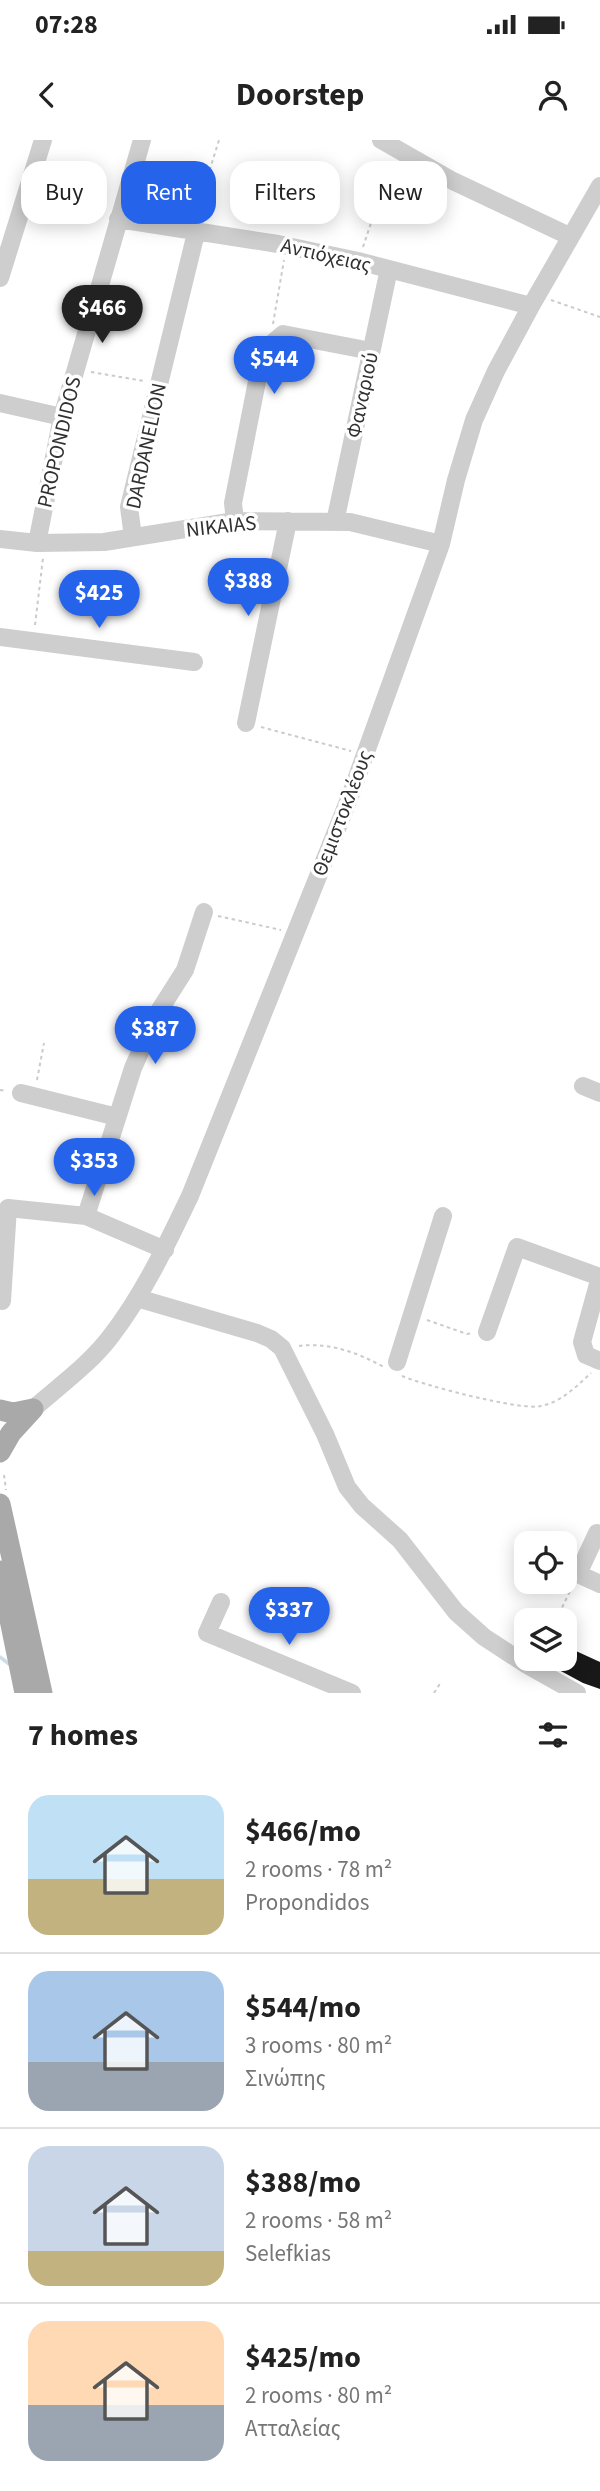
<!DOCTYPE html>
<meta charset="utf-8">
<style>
body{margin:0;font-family:"Source Sans 3",sans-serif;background:#f6f6f6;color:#222;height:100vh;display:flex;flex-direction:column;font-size:26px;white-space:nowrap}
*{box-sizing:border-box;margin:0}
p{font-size:23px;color:#767676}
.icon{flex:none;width:38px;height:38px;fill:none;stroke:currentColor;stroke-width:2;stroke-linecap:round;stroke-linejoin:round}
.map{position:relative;height:1553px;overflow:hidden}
.drawer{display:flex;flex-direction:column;background:#fff;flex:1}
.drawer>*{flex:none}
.banner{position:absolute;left:21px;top:21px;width:558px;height:63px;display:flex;gap:14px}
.tools{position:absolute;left:514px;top:1391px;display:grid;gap:14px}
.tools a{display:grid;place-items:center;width:63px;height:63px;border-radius:14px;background:#fff;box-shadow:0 4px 18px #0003;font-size:35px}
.price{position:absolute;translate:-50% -60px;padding:0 16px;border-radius:24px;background:#2563eb;color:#fff;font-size:23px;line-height:46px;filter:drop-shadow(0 2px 4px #0008)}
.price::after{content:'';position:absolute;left:50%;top:42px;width:21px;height:16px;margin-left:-10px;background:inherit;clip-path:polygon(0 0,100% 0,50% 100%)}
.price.selected{background:#222;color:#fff}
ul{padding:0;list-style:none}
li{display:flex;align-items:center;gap:21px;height:175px;padding:0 28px}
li+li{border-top:2px solid #e0e0e0}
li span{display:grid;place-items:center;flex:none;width:196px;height:140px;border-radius:21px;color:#555}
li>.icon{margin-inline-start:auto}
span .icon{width:84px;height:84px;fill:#fffc;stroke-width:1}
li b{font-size:30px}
h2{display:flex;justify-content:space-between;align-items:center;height:84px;padding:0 28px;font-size:30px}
.tag{padding:0 24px;border-radius:21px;background:#fff;box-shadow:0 4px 18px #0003;font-size:24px;line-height:63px}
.tag.selected{background:#2563eb;color:#fff}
.status{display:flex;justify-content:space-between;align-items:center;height:49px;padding:0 35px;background:#fff;direction:ltr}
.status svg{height:19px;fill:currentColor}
header{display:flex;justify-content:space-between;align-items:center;height:91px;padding:0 28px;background:#fff;font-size:32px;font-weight:700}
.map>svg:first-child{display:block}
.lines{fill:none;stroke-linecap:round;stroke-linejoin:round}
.stream{stroke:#cfddeb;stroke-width:3.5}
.building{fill:#181818}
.path{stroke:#cbcbcb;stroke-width:2;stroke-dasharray:3.5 3.5;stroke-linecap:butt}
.minor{stroke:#cecece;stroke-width:18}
.major{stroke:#a9a9a9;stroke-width:21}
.labels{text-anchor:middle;stroke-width:7;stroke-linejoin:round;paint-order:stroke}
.street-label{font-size:21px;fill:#313131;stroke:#fff}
</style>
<div class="status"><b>07:28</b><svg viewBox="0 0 49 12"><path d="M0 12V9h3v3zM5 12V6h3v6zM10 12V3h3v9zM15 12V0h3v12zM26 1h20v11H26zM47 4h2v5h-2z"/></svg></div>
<header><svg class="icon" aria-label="back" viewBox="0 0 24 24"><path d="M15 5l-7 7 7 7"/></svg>Doorstep<svg class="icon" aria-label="person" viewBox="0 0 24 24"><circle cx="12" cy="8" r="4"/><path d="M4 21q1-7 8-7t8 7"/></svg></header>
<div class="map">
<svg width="600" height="1553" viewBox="0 0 600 1553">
<rect width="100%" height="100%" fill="#fff"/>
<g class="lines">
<path class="stream" d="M0,1517L9,1524"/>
</g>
<path class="building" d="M565,1506L600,1522V1549L583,1543L548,1524V1519H565Z"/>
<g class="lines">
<path class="path" d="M195,77L219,0
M363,107L391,23
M551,160L600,177
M273,184L284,120
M91,232L144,241
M35,485L43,418
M261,587L351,611
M218,776L281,790
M37,940L44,903
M0,950L6,951
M427,1180L467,1194L472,1193
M299,1206C330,1202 358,1213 384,1227
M402,1236C423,1245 521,1271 541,1266C561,1262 576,1247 591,1233
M4,1335L6,1350
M556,1480L572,1447
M434,1553L441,1542"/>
<path class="minor" d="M381,0L453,41L569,96
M118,79L278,104L358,121L531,166
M0,138L43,0
M0,263L62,277
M235,381L233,363L263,211L283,194L371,211
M335,382L389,129
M133,397L129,367L196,93
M0,399L37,403L104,402L235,381L350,382L441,404
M37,403L62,277L142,0
M0,497L194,522
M246,583L288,381
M583,946L600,953
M21,953L117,977
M86,1076L133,928L157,874L185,830L204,772
M600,1137L582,1202L586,1215L600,1221
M137,1158L257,1193L271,1199L282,1208L325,1294L347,1347L362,1366L400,1400L456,1472L484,1497L527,1525L577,1553
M2,1161L8,1068L86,1076L165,1110
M487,1192L517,1107L600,1137
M397,1222L443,1076
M33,1269C59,1246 90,1224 111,1196C144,1153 167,1104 190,1056L349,659L441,404L456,340L474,280L496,231L531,166L600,46
M597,1393L578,1434L600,1444
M221,1462L207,1493L352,1553"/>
<path class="major" d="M0,1270L13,1273L33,1269
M0,1312L11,1293L33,1269
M0,1364L42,1553
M0,1431L25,1553"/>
</g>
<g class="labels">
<g class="street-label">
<text transform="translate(326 115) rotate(13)" y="7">Αντιόχειας</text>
<text transform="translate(362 255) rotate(-78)" y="7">Φαναριού</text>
<text transform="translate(59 302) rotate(-77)" y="7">PROPONDIDOS</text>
<text transform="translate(146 306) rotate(-78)" y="7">DARDANELION</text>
<text transform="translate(221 386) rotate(-6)" y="7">NIKAIAS</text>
<text transform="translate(342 673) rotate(-69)" y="7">Θεμιστοκλέους</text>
</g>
</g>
</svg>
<div class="tools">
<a><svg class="icon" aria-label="locate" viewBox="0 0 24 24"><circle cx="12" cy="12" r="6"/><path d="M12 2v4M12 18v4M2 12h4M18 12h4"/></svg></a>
<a><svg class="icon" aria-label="layers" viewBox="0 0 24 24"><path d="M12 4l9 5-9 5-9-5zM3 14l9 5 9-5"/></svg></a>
</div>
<b class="price selected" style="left:102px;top:205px">$466</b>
<b class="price" style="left:274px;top:256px">$544</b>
<b class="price" style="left:248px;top:478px">$388</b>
<b class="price" style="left:99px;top:490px">$425</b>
<b class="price" style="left:155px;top:926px">$387</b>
<b class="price" style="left:94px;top:1058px">$353</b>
<b class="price" style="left:289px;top:1507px">$337</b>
<div class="banner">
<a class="tag">Buy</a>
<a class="tag selected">Rent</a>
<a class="tag">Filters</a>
<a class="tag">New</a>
</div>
</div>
<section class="drawer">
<h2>7 homes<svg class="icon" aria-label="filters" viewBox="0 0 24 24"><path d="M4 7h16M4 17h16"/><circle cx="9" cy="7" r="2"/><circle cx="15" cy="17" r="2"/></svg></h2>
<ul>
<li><span style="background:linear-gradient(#bfe0f5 60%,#c2b280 0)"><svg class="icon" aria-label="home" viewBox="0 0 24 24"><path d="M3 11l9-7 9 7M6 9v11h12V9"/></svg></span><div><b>$466/mo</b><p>2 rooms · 78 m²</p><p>Propondidos</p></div></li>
<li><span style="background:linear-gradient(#a9c7e8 65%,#9aa5b1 0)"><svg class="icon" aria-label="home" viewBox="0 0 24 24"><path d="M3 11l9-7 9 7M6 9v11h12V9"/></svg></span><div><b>$544/mo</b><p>3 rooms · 80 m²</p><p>Σινώπης</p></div></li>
<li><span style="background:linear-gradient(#c9d6e8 75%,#c2b280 0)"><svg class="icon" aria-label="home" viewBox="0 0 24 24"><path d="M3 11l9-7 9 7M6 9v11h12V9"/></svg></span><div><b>$388/mo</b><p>2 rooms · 58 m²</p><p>Selefkias</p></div></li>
<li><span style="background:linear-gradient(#ffd9b3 60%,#9aa5b1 0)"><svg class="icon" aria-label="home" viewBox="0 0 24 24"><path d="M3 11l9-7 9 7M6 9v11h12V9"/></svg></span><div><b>$425/mo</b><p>2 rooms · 80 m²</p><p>Ατταλείας</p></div></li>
</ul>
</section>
